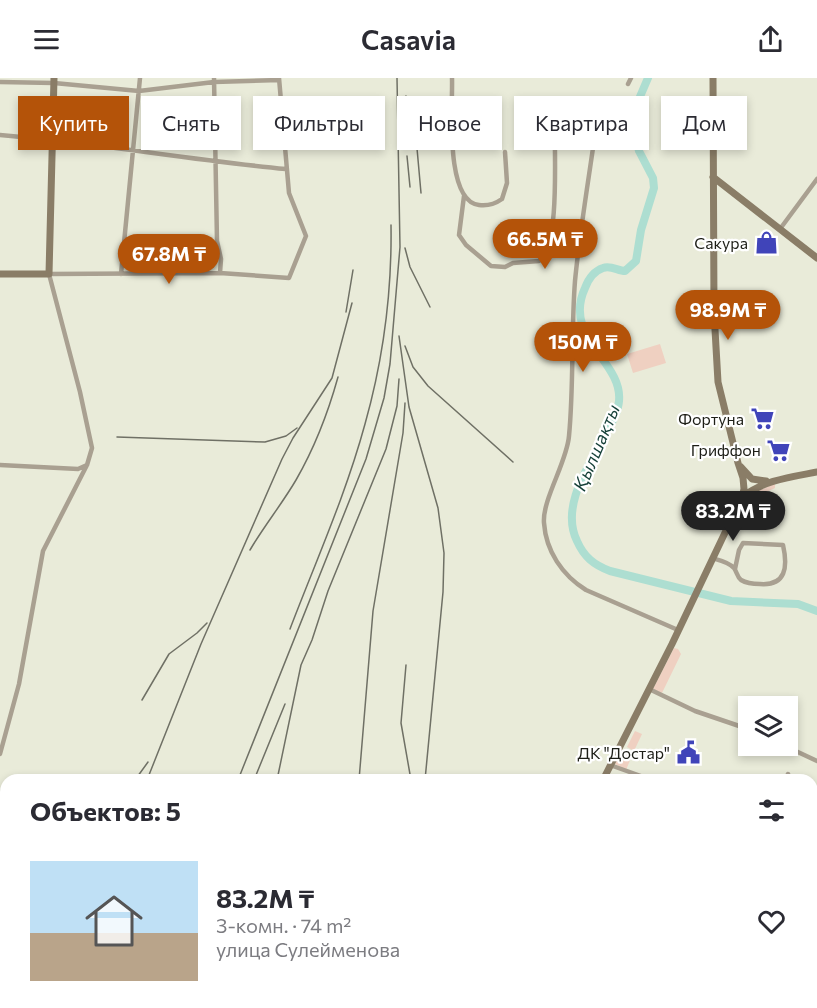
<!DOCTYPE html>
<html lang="ru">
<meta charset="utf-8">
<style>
body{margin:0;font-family:Commissioner,sans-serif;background:#f2f2f3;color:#2b2b33;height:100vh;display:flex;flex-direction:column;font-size:22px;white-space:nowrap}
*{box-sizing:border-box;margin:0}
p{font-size:20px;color:#7c7c81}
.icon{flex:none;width:33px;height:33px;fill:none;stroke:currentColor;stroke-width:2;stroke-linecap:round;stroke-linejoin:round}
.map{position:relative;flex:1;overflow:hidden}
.details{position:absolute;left:0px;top:696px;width:818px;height:234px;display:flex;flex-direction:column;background:#fff;border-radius:18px 18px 0 0;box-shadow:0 3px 9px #0003}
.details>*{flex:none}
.guide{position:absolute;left:18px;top:18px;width:782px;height:54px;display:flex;gap:12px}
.fabs{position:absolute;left:738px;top:618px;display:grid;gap:12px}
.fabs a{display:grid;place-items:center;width:60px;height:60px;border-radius:0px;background:#fff;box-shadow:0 3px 9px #0003;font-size:30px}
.price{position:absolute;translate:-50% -51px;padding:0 14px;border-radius:21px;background:#b45309;color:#fff;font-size:20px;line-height:39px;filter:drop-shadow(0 2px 3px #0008)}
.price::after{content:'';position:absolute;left:50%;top:36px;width:18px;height:14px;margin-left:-9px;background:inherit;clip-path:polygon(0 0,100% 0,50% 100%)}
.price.on{background:#222;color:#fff}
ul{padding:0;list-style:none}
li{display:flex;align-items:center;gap:18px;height:150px;padding:0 30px}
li+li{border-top:2px solid #e1e1e2}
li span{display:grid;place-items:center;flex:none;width:168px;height:120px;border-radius:0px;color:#555}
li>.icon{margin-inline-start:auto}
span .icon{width:72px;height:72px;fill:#fffc;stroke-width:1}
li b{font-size:26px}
h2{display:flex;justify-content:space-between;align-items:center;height:72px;padding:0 30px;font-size:26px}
.chip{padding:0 21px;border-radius:0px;background:#fff;box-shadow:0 3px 9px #0003;font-size:21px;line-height:54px}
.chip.on{background:#b45309;color:#fff}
header{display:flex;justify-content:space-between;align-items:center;height:78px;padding:0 30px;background:#fff;font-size:27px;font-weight:600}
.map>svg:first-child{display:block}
.green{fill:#efd0c1}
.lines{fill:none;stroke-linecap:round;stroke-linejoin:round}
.river{stroke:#added1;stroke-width:8}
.street{stroke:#a9a091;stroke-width:4.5}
.secondary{stroke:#8a7d67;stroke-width:7}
.rail{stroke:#6f7065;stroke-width:1.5}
.labels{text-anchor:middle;stroke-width:4.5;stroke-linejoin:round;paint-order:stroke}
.poi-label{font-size:16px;fill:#1d1e17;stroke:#fff;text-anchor:end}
.water-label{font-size:18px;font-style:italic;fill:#143f37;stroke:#fff}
</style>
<header><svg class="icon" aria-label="menu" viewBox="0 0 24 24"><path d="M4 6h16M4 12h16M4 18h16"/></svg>Casavia<svg class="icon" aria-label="share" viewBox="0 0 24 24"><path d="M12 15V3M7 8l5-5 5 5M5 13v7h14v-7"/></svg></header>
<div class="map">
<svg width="817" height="930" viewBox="0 0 817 930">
<rect width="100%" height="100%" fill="#e9ebd9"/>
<path class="green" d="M660,266L666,285L633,295L627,276Z
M775,406V410L760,417V420C751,429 745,438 735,446L732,444C745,421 750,415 775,406Z
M674,570L678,571L681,576L662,615L653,611Z
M635,653L642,656L634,673L627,669Z
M626,672L633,675L626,692L615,686L616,683L622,681Z"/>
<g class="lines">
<path class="river" d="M648,0L639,21L636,61L639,73L653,100L654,110L641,152L636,183L625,193C618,193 611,187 603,190C594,193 588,202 585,210C562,260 623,283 619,323C618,335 611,346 605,357C589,388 560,428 577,463C584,479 594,487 610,493L731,523L798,526L817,533"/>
<path class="street" d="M214,0L217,163L221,181L220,195
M452,0C453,26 444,123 479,127C487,128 495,126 502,121L507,105L505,74
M0,4L54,5L139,13L214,4L279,2
M628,6L631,0
M0,57C96,65 190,82 286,91
M464,118L459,157L466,167L491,188L505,189L513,185L539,183C562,166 553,62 555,32C563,28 582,28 591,34L596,49C589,100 580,151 575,203C571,254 574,306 569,358C567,384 542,422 544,445C546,473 562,497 586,512L678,552
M780,151L817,101
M121,196L140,0
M0,387L78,391L87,387
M712,480C719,482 729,484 734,490C737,494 737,499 741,502C746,505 754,506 760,506C786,508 788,489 783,467L743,465L739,472L735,491
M649,611L695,633L748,651
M785,668L817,683
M0,676L19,606L43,473L87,387L92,370L80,314L49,196L220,195L289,200L306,158L289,115L279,0
M610,687L652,702
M785,702L788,696
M812,741L817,744
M812,766L817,758
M812,804L817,810
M546,924L568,930
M779,930V924"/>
<path class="secondary" d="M713,99L817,180
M0,196H49L54,0
M741,389L752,401L766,403
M742,419C764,402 791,399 817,394
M603,702L672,566L742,419L744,411L743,400L738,385L718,304L714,234L713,0
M501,930L503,924"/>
<path class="rail" d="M406,18L415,48L421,115
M419,47L430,71
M407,78L410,109
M405,170L410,189L430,229
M346,234L353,192
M399,258L409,329L438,430L444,475L443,514L425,702
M405,268L413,289L428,308L513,384
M117,359L265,364L286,358L297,350
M250,472C264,448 282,426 296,402C315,369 328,335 338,299
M290,551C316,483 346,416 365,346C383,282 392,213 391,147
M406,587L401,645L411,702
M142,622L169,576L197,555L207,545
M135,702L148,684
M147,702L201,566L282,381L293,360L332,300L352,225
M238,702L366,381L384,320L390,286L400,169L397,0
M254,702L285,626
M277,702L301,587L312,562L328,513L386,371L397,328L399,301
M359,702L373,533L403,355L405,325
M0,751L6,752
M210,924L211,930
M242,924L243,930
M251,924L252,930
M341,924V930
M49,930L54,924
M62,930L64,924
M128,930L131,924
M150,930L152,924
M388,930L389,924
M398,930L399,924"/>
</g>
<defs>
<symbol id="shop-bare" viewBox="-9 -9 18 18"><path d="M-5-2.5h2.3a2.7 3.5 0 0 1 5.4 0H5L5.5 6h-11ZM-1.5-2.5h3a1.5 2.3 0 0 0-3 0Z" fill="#4044b9" stroke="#fff" stroke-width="2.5" paint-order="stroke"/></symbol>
<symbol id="supermarket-bare" viewBox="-9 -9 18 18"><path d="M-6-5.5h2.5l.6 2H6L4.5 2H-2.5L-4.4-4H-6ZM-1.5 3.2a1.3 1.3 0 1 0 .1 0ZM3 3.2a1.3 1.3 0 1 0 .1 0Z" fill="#4044b9" stroke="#fff" stroke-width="2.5" paint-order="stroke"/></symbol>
<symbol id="civic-bare" viewBox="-9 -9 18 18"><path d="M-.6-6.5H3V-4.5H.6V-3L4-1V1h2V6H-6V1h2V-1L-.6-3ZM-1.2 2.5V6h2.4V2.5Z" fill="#4044b9" stroke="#fff" stroke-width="2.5" paint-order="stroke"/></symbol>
</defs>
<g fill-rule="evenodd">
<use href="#shop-bare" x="750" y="148" width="33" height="33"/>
<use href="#supermarket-bare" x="746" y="324" width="33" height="33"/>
<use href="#supermarket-bare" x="762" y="356" width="33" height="33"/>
<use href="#civic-bare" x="672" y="658" width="33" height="33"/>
</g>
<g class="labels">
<g class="poi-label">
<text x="748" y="171">Сакура</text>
<text x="744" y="347">Фортуна</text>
<text x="761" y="378">Гриффон</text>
<text x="670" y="681">ДК "Достар"</text>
</g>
<g class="water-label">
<text transform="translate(597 370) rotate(-67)" y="6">Қылшақты</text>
</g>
</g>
</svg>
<div class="fabs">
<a><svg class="icon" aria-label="layers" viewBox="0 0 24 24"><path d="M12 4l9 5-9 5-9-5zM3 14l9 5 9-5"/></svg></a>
</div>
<b class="price" style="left:545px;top:192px">66.5M ₸</b>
<b class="price" style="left:169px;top:207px">67.8M ₸</b>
<b class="price" style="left:728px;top:263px">98.9M ₸</b>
<b class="price" style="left:583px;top:295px">150M ₸</b>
<b class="price on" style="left:733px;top:464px">83.2M ₸</b>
<div class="guide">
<a class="chip on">Купить</a>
<a class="chip">Снять</a>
<a class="chip">Фильтры</a>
<a class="chip">Новое</a>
<a class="chip">Квартира</a>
<a class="chip">Дом</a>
</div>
<section class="details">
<h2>Объектов: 5<svg class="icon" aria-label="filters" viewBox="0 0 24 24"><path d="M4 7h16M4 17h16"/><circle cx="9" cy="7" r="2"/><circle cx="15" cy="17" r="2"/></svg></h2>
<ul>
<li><span style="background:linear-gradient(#bfe0f5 60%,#b9a48a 0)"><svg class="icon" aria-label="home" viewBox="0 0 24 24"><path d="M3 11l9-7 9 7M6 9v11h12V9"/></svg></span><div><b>83.2M ₸</b><p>3-комн. · 74 m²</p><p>улица Сулейменова</p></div><svg class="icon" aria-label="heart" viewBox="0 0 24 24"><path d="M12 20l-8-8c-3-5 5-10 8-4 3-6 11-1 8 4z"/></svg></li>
</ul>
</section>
</div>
